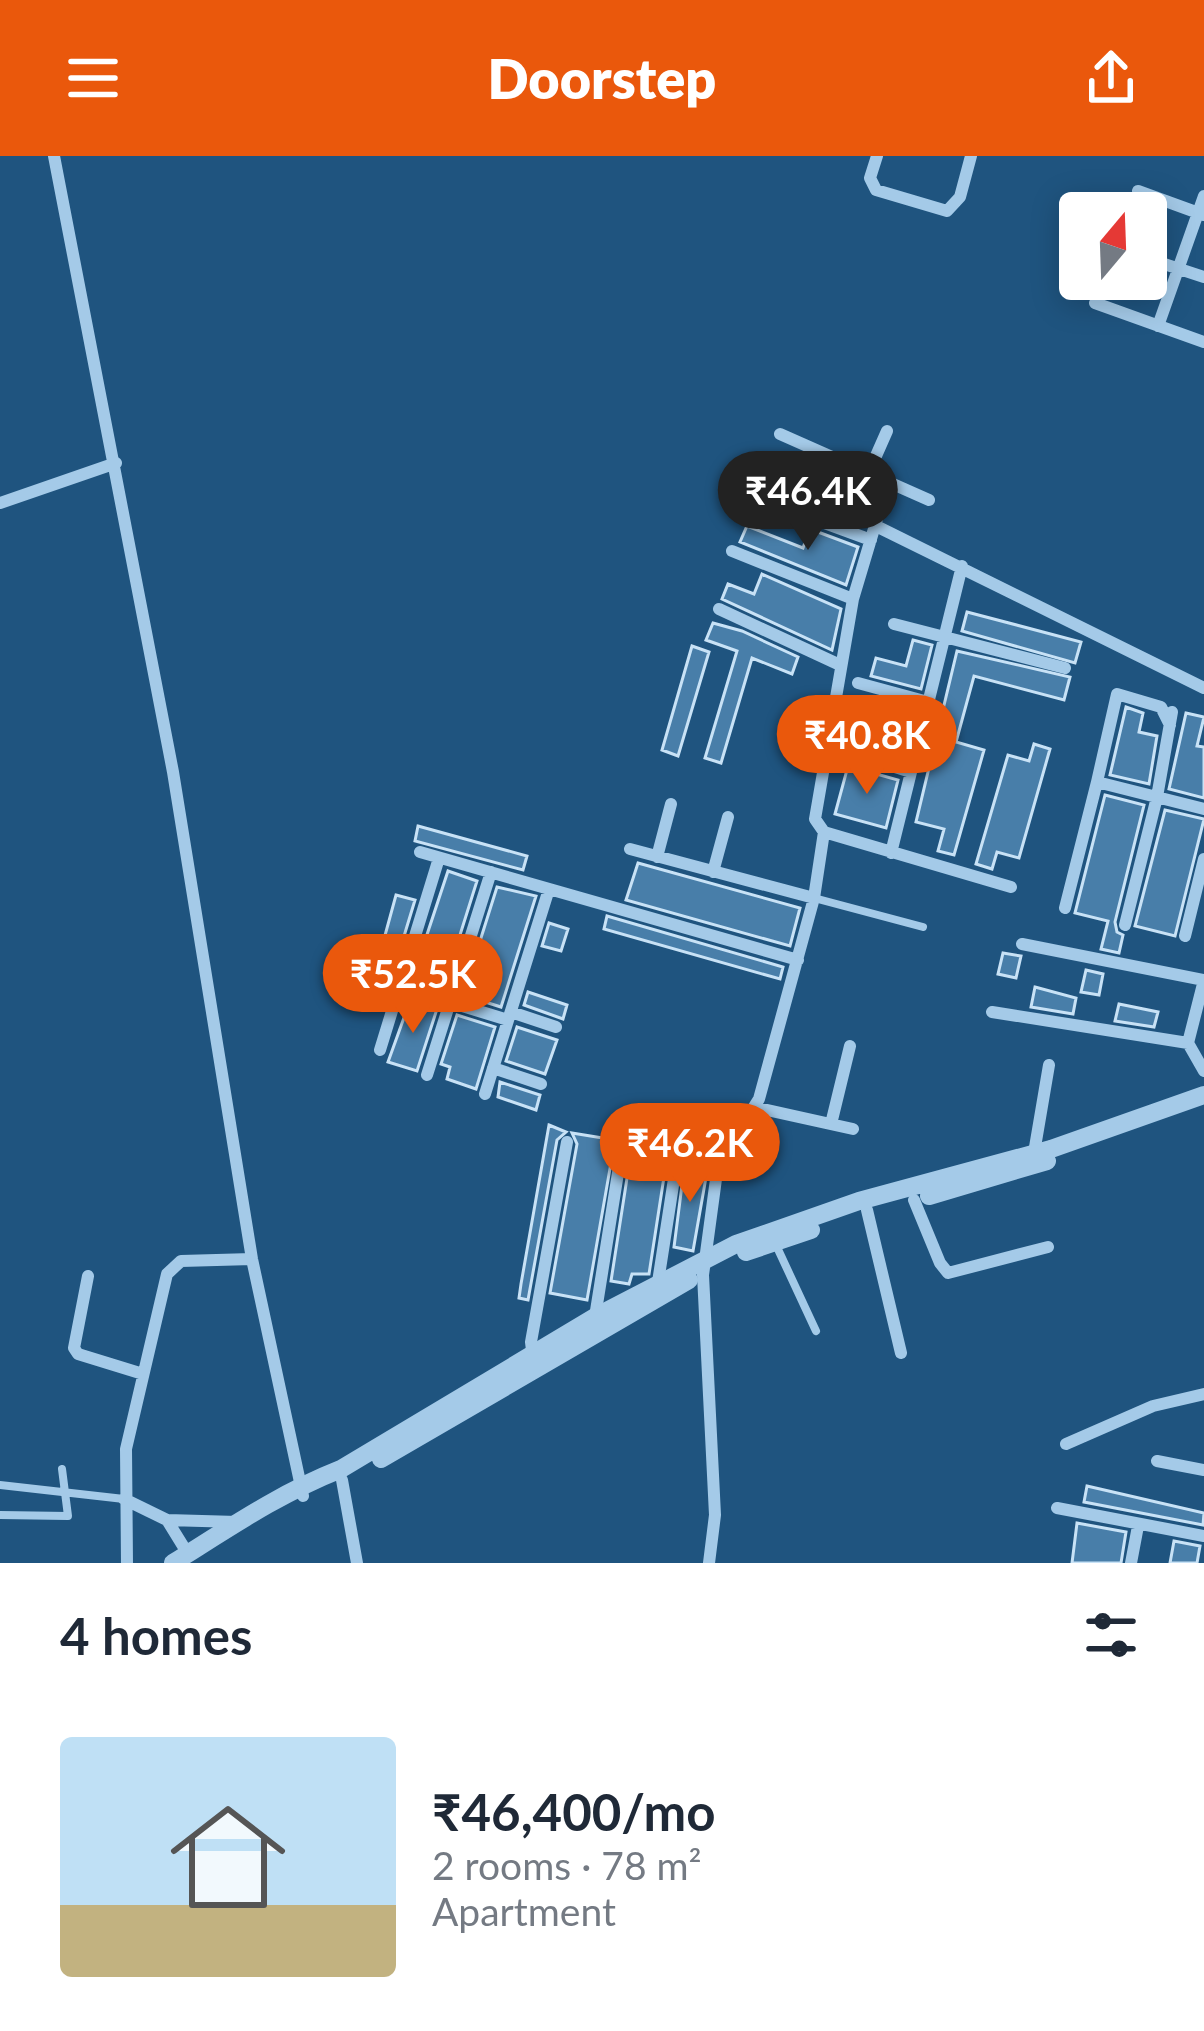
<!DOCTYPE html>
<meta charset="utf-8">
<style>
body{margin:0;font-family:Lato,sans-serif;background:#f2f2f3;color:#1f2937;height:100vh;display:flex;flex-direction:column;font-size:45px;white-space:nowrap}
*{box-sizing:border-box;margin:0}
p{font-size:39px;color:#747a83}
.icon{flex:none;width:66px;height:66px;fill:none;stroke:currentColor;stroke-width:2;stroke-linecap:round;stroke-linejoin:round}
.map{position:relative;height:1407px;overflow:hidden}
.side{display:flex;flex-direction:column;background:#fff;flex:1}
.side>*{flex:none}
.needle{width:78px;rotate:19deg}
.fabs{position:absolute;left:1059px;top:36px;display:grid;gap:24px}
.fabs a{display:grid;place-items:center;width:108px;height:108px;border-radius:12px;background:#fff;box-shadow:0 6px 30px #0003;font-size:60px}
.price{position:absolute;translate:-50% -102px;padding:0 27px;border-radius:42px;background:#ea580c;color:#fff;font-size:39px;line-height:78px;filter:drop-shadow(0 3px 6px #0008)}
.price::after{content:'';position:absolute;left:50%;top:72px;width:36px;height:27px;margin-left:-18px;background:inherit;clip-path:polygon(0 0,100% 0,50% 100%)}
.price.on{background:#222;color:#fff}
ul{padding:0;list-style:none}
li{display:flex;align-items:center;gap:36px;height:300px;padding:0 60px}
li span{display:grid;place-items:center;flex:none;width:336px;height:240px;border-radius:12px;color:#555}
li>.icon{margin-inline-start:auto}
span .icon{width:144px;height:144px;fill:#fffc;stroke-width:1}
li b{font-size:51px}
h2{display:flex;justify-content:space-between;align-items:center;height:144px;padding:0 60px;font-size:51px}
header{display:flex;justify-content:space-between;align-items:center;height:156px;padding:0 60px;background:#ea580c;color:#fff;font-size:54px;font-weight:800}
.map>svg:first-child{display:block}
.building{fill:#487ea9;stroke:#c8e2f6;stroke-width:3}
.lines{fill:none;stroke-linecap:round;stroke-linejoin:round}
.service{stroke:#a4cae8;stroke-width:8}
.minor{stroke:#a4cae8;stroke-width:12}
.tertiary{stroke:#a4cae8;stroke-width:18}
</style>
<header><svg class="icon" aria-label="menu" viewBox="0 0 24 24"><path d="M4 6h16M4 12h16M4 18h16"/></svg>Doorstep<svg class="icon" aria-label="share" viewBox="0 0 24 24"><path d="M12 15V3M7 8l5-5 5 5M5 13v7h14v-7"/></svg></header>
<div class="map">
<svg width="1204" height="1407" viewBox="0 0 1204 1407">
<rect width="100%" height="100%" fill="#1f547f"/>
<path class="building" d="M747,370L803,392L810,373L858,391L846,429L740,386Z
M762,418L841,453L832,494L722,443L728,428L754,438Z
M967,456L1081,486L1075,507L962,475Z
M713,467L742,475L798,501L792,518L752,502L721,607L705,602L737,495L706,484Z
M913,484L932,489L921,533L871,520L876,502L906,510Z
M692,490L709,496L678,600L662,594Z
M957,495L1070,521L1064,544L974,520L956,586L984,594L954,699L938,695L944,673L916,666Z
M867,544L915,557L904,602L853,587Z
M1126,551L1143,557L1139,576L1157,580L1149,628L1110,619Z
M1186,557L1204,561L1197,590L1204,591V642L1169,633Z
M1034,588L1050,593L1019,702L997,696L992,713L976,708L1008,599L1029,605Z
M848,610L898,624L886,672L835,658Z
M1105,639L1144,649L1115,766L1117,776L1123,779L1119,797L1101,793L1108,765L1075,757Z
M1165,654L1204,663L1175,780L1135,770Z
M418,670L527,700L523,714L415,685Z
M638,707L800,752L790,790L626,744Z
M448,715L477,725L443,833L415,825L414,818Z
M497,731L536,740L501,851L463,839Z
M396,739L415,744L384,846L361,840L365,826L372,827Z
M607,760L783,811L780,823L604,773Z
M549,767L568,773L561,795L542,790Z
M1003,797L1021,800L1016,822L998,818Z
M1086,814L1103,818L1099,839L1081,836Z
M1035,831L1076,842L1073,858L1031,851Z
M528,836L567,849L563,863L524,849Z
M410,845L437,853L417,915L388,906Z
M1119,848L1158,856L1154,871L1115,865Z
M457,859L495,871L476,933L447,923L450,911L441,908Z
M517,871L557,884L545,918L506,905Z
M500,926L540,939L536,954L498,941Z
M549,969L566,976L557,984L528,1144L519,1142L521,1128Z
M572,977L615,984L587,1144L550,1137L577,988Z
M632,990L673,1000L666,1008L649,1118H632L629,1128L611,1125Z
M685,1006L708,1010L693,1095L674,1091Z
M1087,1330L1204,1357L1203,1369L1084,1346Z
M1077,1367L1126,1376L1121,1407H1072Z
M1174,1385L1200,1390L1197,1407H1170Z"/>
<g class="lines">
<path class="service" d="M814,742L923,771
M776,1089L816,1175
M0,1329L124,1343
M0,1359L68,1360L62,1313"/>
<path class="minor" d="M54,0L173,616L252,1103L303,1340
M877,0L870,22L876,34L947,55L960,41L971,0
M1138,35L1204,59
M1146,102L1204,121
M1095,147L1204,186
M1158,170L1204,40
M780,278L929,344
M868,318L887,275
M888,326L853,443L815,663L824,676L1011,731
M0,347L116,307
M811,362L871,384
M876,370L1204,532
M732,395L853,443
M719,453L840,509
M894,468L1065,512
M858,527L928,546
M840,594L911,616
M1097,626L1117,538L1161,551L1170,569
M630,693L814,742
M420,696L798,804
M891,697L962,410
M657,701L671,648
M713,716L728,661
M1065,752L1097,626L1204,653
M1125,769L1157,641L1172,556
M1185,780L1204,703
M1022,788L1204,824
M1204,824L1188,887L1204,915
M400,831L508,864
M511,856L556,871
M992,856L1188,887
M380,894L439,702
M493,912L541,928
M427,919L491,716
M485,938L549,733
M754,951L853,973
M831,968L850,890
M1034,997L1049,909
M914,1044L940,1107L948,1117L1048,1091
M867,1054L901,1197
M88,1120L74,1192L78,1198L143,1218
M658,1126L676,1010
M595,1161L622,992
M533,1202L531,1186L567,986
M1066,1288L1153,1250L1204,1238
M1157,1305L1204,1314
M342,1324L357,1407
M124,1343L167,1364L237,1366
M1057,1352L1204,1380
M167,1364L188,1398
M127,1407L126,1293L167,1118L181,1105L252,1103
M709,1407L715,1359L703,1119L716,1023L728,992L759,943L814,742L824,676
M1131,1407L1138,1370"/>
<path class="tertiary" d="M929,1040L1047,1005
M746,1096L811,1074
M381,1303L689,1124
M173,1407C229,1372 280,1337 341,1313L595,1161L736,1088L859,1045L1051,993L1204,939"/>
</g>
</svg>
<div class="fabs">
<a><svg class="needle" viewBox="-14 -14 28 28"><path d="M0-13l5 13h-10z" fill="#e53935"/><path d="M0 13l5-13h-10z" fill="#747a83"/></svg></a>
</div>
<b class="price on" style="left:808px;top:397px">₹46.4K</b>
<b class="price" style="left:867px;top:641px">₹40.8K</b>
<b class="price" style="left:413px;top:880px">₹52.5K</b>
<b class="price" style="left:690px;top:1049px">₹46.2K</b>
</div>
<section class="side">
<h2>4 homes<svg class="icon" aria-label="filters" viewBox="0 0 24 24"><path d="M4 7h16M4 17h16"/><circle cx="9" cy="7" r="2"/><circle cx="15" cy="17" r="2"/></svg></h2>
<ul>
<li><span style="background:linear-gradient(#bfe0f5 70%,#c2b280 0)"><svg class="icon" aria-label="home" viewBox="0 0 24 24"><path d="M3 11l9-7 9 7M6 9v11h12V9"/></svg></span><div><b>₹46,400/mo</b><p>2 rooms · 78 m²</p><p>Apartment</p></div></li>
</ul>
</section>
